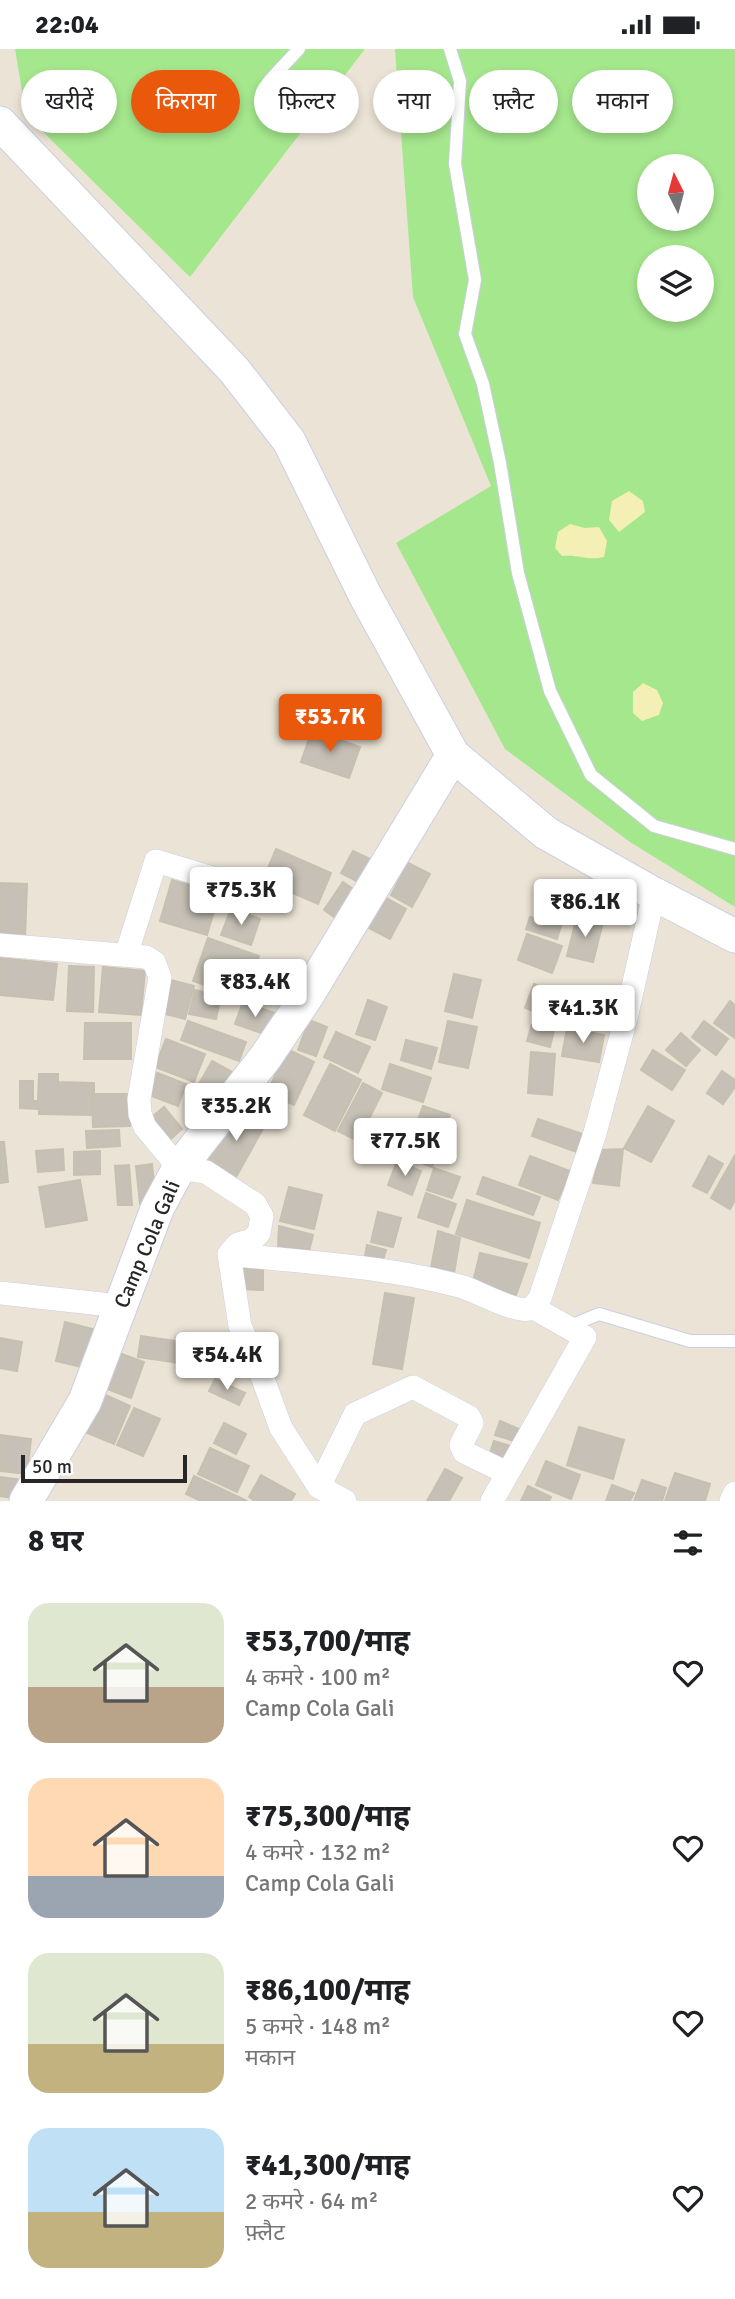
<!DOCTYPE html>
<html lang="hi">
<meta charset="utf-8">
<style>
body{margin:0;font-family:Signika,"Noto Sans Devanagari",sans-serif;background:#f2f2f2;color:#202124;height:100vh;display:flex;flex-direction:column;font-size:26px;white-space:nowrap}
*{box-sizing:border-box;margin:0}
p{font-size:23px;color:#757577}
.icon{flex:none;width:38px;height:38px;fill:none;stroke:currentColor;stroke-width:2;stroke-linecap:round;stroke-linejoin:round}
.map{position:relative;height:1452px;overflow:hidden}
.sheet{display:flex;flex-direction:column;background:#fff;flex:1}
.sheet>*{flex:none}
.guide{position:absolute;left:21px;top:21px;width:693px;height:63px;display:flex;gap:14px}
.needle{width:46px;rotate:354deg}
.fabs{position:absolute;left:637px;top:105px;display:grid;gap:14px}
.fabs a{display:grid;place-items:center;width:77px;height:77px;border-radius:50%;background:#fff;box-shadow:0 4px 10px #0003;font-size:35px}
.scale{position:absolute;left:21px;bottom:18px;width:166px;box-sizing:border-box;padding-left:7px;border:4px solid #272727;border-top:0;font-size:19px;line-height:24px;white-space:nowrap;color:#272727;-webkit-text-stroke:5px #fff;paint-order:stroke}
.price{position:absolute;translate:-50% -60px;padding:0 16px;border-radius:7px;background:#fff;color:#222;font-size:23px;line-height:46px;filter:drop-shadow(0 2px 4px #0008)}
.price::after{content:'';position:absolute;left:50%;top:42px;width:21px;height:16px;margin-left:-10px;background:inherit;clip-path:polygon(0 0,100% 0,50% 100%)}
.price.active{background:#ea580c;color:#fff}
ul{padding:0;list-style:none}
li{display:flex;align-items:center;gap:21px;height:175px;padding:0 28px}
li span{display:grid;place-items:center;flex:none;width:196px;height:140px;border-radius:21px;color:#555}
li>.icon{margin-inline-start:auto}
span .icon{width:84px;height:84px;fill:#fffc;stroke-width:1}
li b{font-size:30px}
h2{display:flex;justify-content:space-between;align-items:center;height:84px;padding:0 28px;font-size:30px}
.pill{padding:0 24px;border-radius:32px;background:#fff;box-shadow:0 4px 10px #0003;font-size:24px;line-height:63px}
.pill.active{background:#ea580c;color:#fff}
.status{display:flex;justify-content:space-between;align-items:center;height:49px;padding:0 35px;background:#fff;direction:ltr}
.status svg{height:19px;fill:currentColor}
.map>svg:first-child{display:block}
.green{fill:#a5e78d;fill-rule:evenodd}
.sand{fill:#f4efb5}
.building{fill:#c6c0b6;stroke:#c6c0b0;stroke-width:2}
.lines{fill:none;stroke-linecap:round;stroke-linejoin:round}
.lane-casing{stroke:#cbcee2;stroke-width:14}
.street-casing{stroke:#cbcee2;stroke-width:24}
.secondary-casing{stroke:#cbcee2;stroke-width:35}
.lane{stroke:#fff;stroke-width:12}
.street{stroke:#fff;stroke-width:23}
.secondary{stroke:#fff;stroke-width:33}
.labels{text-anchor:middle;stroke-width:5;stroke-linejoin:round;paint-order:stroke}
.street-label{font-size:21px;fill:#272727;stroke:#fff}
</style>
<div class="status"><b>22:04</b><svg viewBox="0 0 49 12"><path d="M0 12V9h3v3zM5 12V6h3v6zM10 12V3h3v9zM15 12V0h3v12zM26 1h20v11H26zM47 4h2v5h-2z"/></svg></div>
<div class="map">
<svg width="735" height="1452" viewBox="0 0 735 1452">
<rect width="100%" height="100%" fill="#ebe4d6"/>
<path class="green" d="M15,0H365L190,228L26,66Z
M395,0H735V858L630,793L505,700L396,494L491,437L413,248ZM649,117H702V170H649ZM649,208H702V261H649Z"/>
<path class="sand" d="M629,442L643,452L645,463L619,483L609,471L612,452Z
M570,475L585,479L599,478L607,492L604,508C587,512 579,505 562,507L555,499L558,483Z
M643,634L657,641L663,654L659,666L642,672L633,664V643Z"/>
<path class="building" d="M312,681L360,698L349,729L301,713Z
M276,800L331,824L318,855L263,831Z
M353,802L372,811L360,834L341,824Z
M408,814L430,825L412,858L391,846Z
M172,831L219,845L207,886L160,872Z
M343,833L362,846L343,874L324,861Z
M0,834L27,835L25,889L0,888Z
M386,849L406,860L390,890L369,879Z
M231,860L260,870L251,896L221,886Z
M577,867L603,873L593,913L567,907Z
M530,868L561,877L557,890L526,880Z
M527,885L562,897L552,924L518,911Z
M208,889L259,907L244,950L193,932Z
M0,909L57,915L53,951L0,946Z
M69,917L94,918L93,963L67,962Z
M103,918L145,922L141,966L99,963Z
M454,925L481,931L472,969L445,962Z
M167,930L194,937L185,970L158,963Z
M534,935L558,944L549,968L525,959Z
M195,941L221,947L216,970L189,965Z
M368,951L387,958L375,991L356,985Z
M730,952L735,956V989L714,974Z
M243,953L275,964L267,986L235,975Z
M309,971L327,978L316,1007L298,1001Z
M188,972L246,993L239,1012L181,991Z
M448,972L477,978L468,1019L439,1013Z
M704,972L728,990L716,1006L692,988Z
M85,974H131V1010H84Z
M532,975L554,981L550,998L527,992Z
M567,979L604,986L599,1013L562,1007Z
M336,983L370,998L358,1024L324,1008Z
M681,984L700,1001L686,1017L666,1001Z
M166,990L205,1005L194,1033L155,1018Z
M406,991L437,999L431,1020L401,1011Z
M287,1000L314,1013L294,1056L267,1044Z
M653,1001L685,1021L672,1041L641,1021Z
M531,1003L555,1005L552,1046L528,1044Z
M212,1012L232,1023L206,1067L187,1056Z
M330,1015L361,1031L335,1082L304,1066Z
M390,1015L431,1029L423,1053L382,1040Z
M722,1022L735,1031V1038L723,1055L707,1044Z
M155,1023L186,1035L178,1057L146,1045Z
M39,1025H58V1033L94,1034V1066L39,1065V1060L20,1059V1032H33V1052H38Z
M363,1034L382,1044L358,1092L338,1082Z
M92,1045H130V1077L93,1078Z
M256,1052L270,1067L235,1130L195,1112Z
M423,1057L450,1066L432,1118L405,1108Z
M648,1057L674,1072L651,1113L624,1099Z
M164,1058L182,1080L164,1096L145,1074Z
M538,1070L588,1087L582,1105L532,1087Z
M119,1081L120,1097L87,1099L86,1082Z
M0,1093H4L8,1133L0,1134Z
M63,1100L64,1121L38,1123L36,1102Z
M623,1100L619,1137L593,1134L600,1101Z
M100,1102V1125L74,1126V1103Z
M735,1106V1151L730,1160L711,1149Z
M530,1107L570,1122L558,1151L519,1136Z
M709,1107L723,1115L707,1144L693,1137Z
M397,1112L421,1122L412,1146L388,1136Z
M152,1115L156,1153L140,1155L136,1117Z
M129,1116L132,1156H118L115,1117Z
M434,1119L460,1128L452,1149L427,1141Z
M483,1128L540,1148L533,1166L477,1145Z
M80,1131L87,1171L46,1178L39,1138Z
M289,1138L322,1146L314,1180L280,1172Z
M426,1144L456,1155L448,1178L418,1168Z
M467,1151L540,1174L529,1209L456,1185Z
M378,1163L401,1169L393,1198L371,1193Z
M279,1177L313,1186L308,1206L278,1198Z
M438,1182L460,1189L453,1230L430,1224Z
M367,1196L386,1201L381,1217L364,1213Z
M480,1204L527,1215L516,1246L473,1233Z
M240,1219H263V1241L239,1240Z
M385,1244L414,1249L402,1320L373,1315Z
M65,1273L96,1281L86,1319L56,1312Z
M141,1287L183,1293L180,1314L138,1308Z
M0,1289L22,1293L17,1322L0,1319Z
M119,1304L144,1313L131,1349L107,1340Z
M215,1330L245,1344L239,1356L209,1342Z
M101,1344L130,1357L114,1395L85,1383Z
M134,1359L160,1370L143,1407L117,1396Z
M500,1372L524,1382L520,1394L495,1386Z
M224,1374L246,1385L236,1405L214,1394Z
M579,1378L624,1391L613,1430L567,1416Z
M0,1386L31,1390L27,1425L0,1422Z
M494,1392L514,1398L505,1413L489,1407Z
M210,1399L249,1417L237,1443L198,1425Z
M546,1412L580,1426L571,1450L536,1436Z
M445,1420L462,1429L449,1452H427Z
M675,1424L710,1435L705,1452H665Z
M261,1426L295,1445L291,1452H255L249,1448Z
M194,1427L247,1452H201L186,1445Z
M0,1428L24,1431L21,1450L0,1447Z
M642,1431L666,1439L662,1452H634Z
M612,1436L634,1444L630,1452H606Z
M528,1437L551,1448L549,1452H521Z"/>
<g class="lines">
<defs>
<path id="lane" d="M450,0L460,32L455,115L475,231L465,285L483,335L500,414L518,524L550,642L591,726L654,777L735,800
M269,32L299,0
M568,1278L599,1265L690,1292H735"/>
<path id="street" d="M0,896L146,908L154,913L160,928L139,1050L140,1065L145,1078L179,1119L206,1123L255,1155L262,1167L259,1184L252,1191L238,1195L229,1205
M126,906L156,812L219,831
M0,1244L120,1257
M319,1438L355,1365L413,1338L469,1368L472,1374L461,1396L464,1403L507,1424
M345,1452L319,1438L281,1379L259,1319L240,1277L229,1205C307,1214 388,1217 463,1238C478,1243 516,1264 529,1260C534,1258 537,1253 540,1249L595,1084L626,969L654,845
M492,1452L585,1288L532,1258
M731,1452L735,1444"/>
<path id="secondary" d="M0,74L234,321L289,392L366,548L453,706L546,784L654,845L735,887
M26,1452L85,1352L157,1160L179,1119L265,1009L307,947L453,706"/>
</defs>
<use href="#lane" class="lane-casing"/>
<use href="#street" class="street-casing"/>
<use href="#secondary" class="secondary-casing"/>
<use href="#lane" class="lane"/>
<use href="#street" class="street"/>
<use href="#secondary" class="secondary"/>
</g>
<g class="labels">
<g class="street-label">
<text transform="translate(147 1195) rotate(-67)" y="7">Camp Cola Gali</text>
</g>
</g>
</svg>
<div class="fabs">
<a><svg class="needle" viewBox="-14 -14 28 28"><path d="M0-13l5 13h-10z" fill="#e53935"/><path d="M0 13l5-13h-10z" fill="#757577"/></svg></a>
<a><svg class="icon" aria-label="layers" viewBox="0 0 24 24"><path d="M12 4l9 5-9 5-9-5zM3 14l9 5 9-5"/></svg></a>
</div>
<div class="scale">50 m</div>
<b class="price active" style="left:330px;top:705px">₹53.7K</b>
<b class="price" style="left:241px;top:878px">₹75.3K</b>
<b class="price" style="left:585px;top:890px">₹86.1K</b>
<b class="price" style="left:255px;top:970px">₹83.4K</b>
<b class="price" style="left:583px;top:996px">₹41.3K</b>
<b class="price" style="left:236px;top:1094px">₹35.2K</b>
<b class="price" style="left:405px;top:1129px">₹77.5K</b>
<b class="price" style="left:227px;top:1343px">₹54.4K</b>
<div class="guide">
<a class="pill">खरीदें</a>
<a class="pill active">किराया</a>
<a class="pill">फ़िल्टर</a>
<a class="pill">नया</a>
<a class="pill">फ़्लैट</a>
<a class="pill">मकान</a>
</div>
</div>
<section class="sheet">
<h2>8 घर<svg class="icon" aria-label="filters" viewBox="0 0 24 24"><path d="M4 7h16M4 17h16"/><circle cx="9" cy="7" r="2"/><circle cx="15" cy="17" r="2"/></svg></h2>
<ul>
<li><span style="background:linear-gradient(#dfe7d0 60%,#b9a48a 0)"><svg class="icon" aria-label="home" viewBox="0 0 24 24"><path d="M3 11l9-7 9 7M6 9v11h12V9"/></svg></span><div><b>₹53,700/माह</b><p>4 कमरे · 100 m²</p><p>Camp Cola Gali</p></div><svg class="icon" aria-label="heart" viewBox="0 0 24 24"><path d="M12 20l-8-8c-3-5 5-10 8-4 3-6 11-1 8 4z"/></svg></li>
<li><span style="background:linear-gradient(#ffd9b3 70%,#9aa5b1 0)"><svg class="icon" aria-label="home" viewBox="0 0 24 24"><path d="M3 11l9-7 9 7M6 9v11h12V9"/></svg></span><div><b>₹75,300/माह</b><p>4 कमरे · 132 m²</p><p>Camp Cola Gali</p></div><svg class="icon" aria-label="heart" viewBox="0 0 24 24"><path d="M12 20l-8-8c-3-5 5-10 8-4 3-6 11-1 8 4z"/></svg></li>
<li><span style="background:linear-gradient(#dfe7d0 65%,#c2b280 0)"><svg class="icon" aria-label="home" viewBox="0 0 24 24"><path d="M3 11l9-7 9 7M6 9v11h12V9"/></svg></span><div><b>₹86,100/माह</b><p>5 कमरे · 148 m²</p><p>मकान</p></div><svg class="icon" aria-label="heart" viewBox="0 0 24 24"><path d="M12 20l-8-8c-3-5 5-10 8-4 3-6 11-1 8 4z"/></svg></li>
<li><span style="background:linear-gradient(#bfe0f5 60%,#c2b280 0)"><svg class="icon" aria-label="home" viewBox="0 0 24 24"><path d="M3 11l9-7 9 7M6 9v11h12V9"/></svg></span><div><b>₹41,300/माह</b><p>2 कमरे · 64 m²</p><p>फ़्लैट</p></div><svg class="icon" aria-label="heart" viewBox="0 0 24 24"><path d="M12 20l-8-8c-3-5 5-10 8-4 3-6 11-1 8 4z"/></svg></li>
</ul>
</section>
